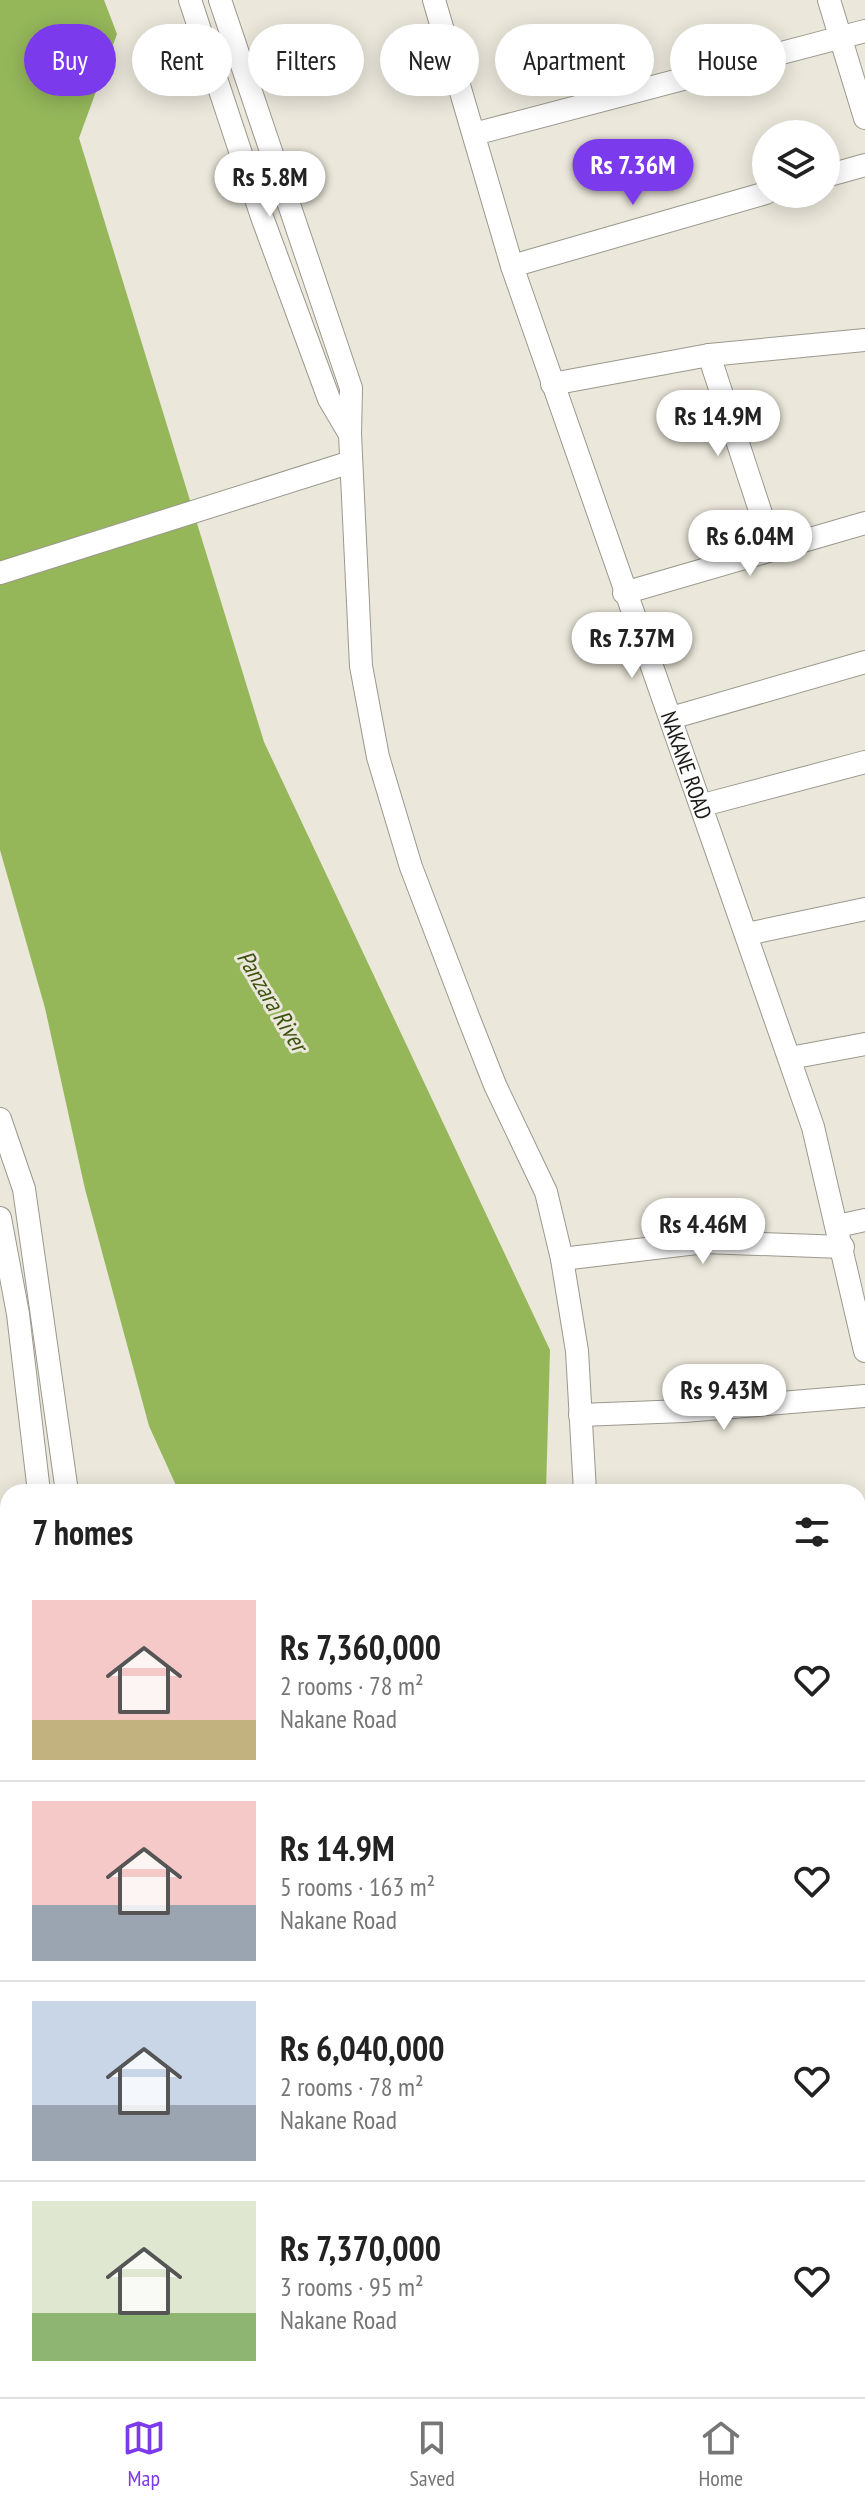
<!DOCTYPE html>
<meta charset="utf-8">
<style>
body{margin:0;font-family:"PT Sans Narrow",sans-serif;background:#f6f6f6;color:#222;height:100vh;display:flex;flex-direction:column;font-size:30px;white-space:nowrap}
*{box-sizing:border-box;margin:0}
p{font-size:26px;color:#767676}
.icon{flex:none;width:44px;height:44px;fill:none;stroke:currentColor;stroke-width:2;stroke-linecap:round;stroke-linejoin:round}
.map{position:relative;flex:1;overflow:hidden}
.drawer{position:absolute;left:0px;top:1484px;width:866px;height:914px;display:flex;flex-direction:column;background:#fff;border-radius:24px 24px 0 0;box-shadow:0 4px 20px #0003}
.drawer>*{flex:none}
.guide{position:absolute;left:24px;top:24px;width:818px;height:72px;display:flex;gap:16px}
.buttons{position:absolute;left:752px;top:120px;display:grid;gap:16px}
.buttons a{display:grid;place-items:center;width:88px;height:88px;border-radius:50%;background:#fff;box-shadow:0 4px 20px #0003;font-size:40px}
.price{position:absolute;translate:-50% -68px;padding:0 18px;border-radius:28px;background:#fff;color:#222;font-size:26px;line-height:52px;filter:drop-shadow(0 2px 4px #0008)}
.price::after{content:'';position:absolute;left:50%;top:48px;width:24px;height:18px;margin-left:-12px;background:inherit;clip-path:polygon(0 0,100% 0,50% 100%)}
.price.current{background:#7c3aed;color:#fff}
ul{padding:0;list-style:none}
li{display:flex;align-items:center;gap:24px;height:200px;padding:0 32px}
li+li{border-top:2px solid #e0e0e0}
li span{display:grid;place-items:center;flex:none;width:224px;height:160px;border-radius:0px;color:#555}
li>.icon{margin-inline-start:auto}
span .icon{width:96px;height:96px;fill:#fffc;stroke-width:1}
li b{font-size:34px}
h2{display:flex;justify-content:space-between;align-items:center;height:96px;padding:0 32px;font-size:34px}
.pill{padding:0 28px;border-radius:36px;background:#fff;box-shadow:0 4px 20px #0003;font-size:28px;line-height:72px}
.pill.current{background:#7c3aed;color:#fff}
.menu{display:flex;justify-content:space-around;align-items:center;height:112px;border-top:2px solid #e0e0e0;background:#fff;font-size:22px;color:#767676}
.menu a{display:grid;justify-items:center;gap:4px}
.menu .current{color:#7c3aed}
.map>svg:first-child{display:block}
.water{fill:#95b75a}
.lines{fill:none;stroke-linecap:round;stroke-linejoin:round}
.river{stroke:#95b75a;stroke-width:36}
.minor-casing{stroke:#9b988d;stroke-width:24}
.minor{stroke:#fff;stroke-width:22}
.labels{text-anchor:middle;stroke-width:6;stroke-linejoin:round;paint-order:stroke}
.street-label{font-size:22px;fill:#1c1a16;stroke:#ebe7db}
.water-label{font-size:24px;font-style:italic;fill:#3e5310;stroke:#ebe7db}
</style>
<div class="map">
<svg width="865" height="2397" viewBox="0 0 865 2397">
<rect width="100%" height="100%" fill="#ebe7db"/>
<path class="water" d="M0,0H104L117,34L79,138L264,742L550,1350L546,1492H179L149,1426L85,1189L45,1008L0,850Z
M415,2390H735L738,2397H418Z
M799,2390H836L839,2397H802Z"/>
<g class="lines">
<path class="river" d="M0,1959L8,1965"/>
<defs>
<g id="minor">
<path d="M190,0L262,217L329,399L349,433"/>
<path d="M220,0L351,388L350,434L361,666L378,757L411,867L469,1019L495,1085L546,1192L562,1259L577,1351L585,1492"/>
<path id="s1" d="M434,0L512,266L813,1127L865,1351"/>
<path d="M829,0L865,118"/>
<path d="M474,134L865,31"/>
<path d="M826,176L865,165"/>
<path d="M512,266L766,193"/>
<path d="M709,355L772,547"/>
<path d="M552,384L709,355L865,340"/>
<path d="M0,573L351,462"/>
<path d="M624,593L865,523"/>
<path d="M671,718L865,662"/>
<path d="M703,805L865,762"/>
<path d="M747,934L865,909"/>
<path d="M790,1058L865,1044"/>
<path d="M0,1119L24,1189L67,1492"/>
<path d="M0,1218L18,1314L39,1492"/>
<path d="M838,1226L865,1220"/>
<path d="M562,1259L705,1242L843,1247"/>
<path d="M580,1415L684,1411L865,1396"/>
<path d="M858,1776L865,1774"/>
<path d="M0,1799L8,1814"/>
<path d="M858,1941L865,1939"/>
<path d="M858,2092L865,2090"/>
<path d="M0,2249L7,2262"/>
<path d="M155,2390L159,2397"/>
</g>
</defs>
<use href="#minor" class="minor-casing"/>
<use href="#minor" class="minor"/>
</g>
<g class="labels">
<g class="street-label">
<text dy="8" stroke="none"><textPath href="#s1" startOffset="806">NAKANE ROAD</textPath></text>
</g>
<g class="water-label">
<text transform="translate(272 1001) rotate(59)" y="8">Panzara River</text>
</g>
</g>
</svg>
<div class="buttons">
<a><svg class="icon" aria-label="layers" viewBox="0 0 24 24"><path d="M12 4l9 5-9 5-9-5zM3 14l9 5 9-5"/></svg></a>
</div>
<b class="price current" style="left:633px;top:207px">Rs 7.36M</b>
<b class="price" style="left:270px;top:219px">Rs 5.8M</b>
<b class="price" style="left:718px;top:458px">Rs 14.9M</b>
<b class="price" style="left:750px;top:578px">Rs 6.04M</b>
<b class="price" style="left:632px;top:680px">Rs 7.37M</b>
<b class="price" style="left:703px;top:1266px">Rs 4.46M</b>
<b class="price" style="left:724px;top:1432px">Rs 9.43M</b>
<div class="guide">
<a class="pill current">Buy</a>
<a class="pill">Rent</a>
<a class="pill">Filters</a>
<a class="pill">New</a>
<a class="pill">Apartment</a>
<a class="pill">House</a>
</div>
<section class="drawer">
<h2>7 homes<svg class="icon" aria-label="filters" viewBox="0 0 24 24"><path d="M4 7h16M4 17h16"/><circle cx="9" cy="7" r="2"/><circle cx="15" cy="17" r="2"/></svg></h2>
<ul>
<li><span style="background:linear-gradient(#f6c9c9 75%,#c2b280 0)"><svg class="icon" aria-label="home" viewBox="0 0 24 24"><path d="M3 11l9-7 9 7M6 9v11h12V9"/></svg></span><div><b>Rs 7,360,000</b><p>2 rooms · 78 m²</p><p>Nakane Road</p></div><svg class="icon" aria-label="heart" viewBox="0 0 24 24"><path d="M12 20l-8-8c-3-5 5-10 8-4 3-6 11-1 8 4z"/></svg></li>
<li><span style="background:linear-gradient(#f6c9c9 65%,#9aa5b1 0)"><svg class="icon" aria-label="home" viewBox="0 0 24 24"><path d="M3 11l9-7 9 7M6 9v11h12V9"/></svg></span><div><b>Rs 14.9M</b><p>5 rooms · 163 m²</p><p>Nakane Road</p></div><svg class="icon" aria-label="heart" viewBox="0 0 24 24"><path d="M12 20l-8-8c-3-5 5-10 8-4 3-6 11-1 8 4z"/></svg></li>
<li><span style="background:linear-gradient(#c9d6e8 65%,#9aa5b1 0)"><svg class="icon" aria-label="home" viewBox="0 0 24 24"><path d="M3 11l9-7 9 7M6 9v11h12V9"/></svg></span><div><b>Rs 6,040,000</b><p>2 rooms · 78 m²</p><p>Nakane Road</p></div><svg class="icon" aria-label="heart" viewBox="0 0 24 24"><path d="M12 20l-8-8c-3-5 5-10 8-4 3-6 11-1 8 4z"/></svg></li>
<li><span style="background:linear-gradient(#dfe7d0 70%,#8fb573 0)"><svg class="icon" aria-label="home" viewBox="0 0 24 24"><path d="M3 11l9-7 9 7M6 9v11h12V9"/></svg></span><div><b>Rs 7,370,000</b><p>3 rooms · 95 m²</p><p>Nakane Road</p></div><svg class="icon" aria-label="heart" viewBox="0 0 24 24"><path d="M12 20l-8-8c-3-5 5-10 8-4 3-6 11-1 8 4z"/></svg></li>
</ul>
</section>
</div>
<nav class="menu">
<a class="current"><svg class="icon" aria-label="map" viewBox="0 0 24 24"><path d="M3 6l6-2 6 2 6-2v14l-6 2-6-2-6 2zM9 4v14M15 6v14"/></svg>Map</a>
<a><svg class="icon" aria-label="saved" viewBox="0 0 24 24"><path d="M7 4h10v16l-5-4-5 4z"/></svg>Saved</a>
<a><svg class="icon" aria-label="home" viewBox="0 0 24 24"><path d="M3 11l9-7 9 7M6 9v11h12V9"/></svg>Home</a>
</nav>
